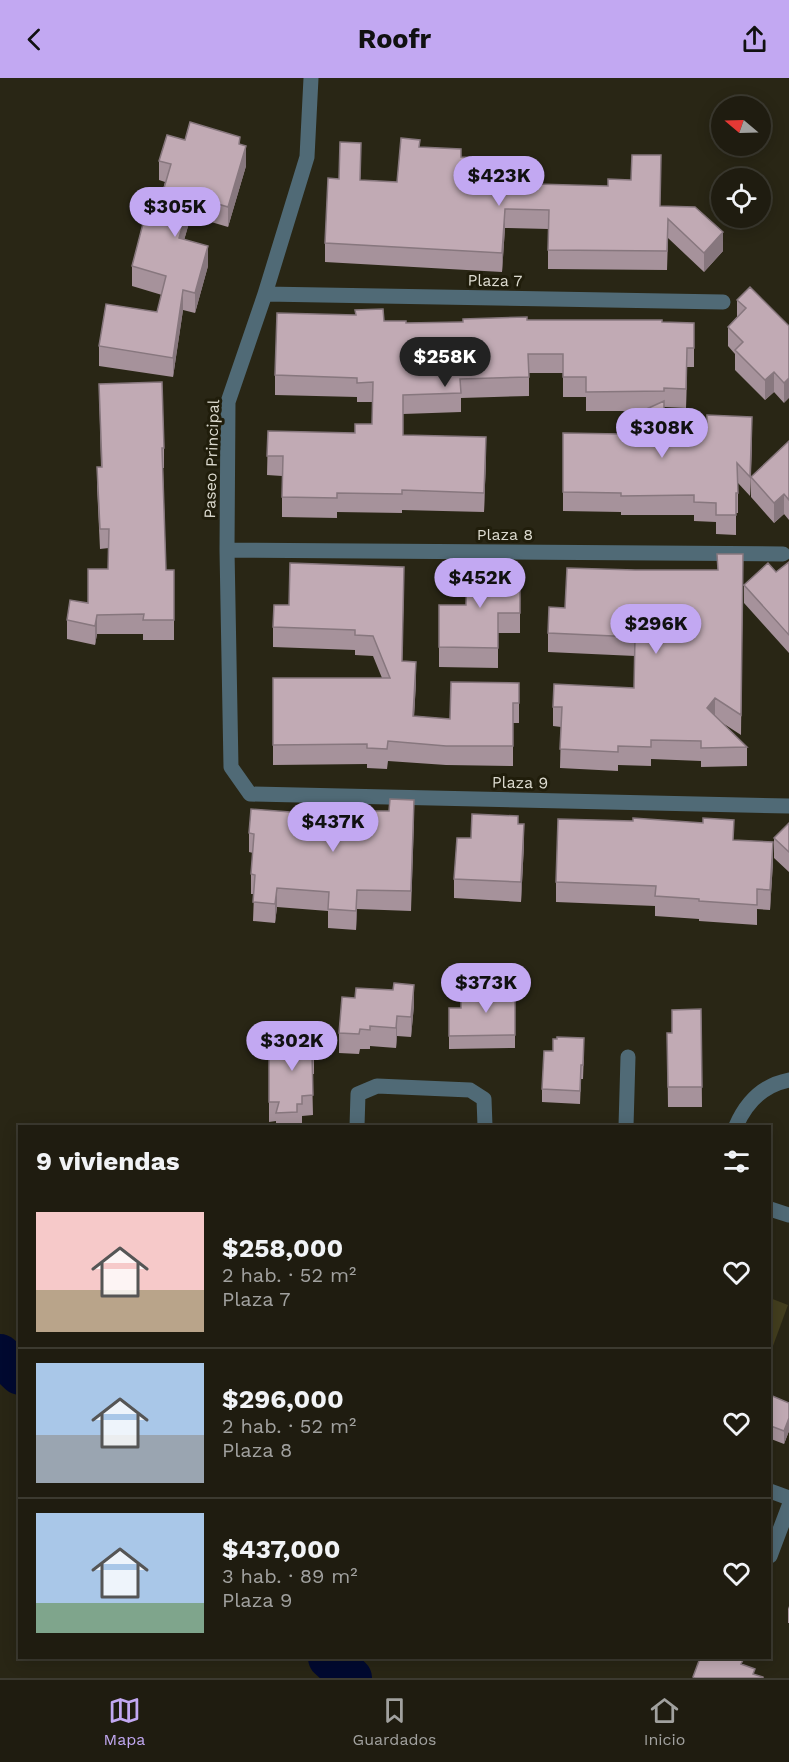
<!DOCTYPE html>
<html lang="es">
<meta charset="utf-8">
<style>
body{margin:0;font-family:"Work Sans",sans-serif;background:#272519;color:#f1f3f6;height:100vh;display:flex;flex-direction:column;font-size:22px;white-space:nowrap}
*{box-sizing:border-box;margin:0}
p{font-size:20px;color:#a1a19f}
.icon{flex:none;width:33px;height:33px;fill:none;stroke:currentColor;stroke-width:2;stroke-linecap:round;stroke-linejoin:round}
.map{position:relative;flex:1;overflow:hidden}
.drawer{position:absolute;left:18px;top:1047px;width:753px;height:534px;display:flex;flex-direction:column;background:#1f1c10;border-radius:0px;box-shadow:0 3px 15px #0003,0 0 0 2px #3c3a30}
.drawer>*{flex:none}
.needle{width:39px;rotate:289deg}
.fabs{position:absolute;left:711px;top:18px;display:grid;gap:12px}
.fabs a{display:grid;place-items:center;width:60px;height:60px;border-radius:50%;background:#1f1c10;box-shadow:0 3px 15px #0003,0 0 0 2px #3c3a30;font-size:30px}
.price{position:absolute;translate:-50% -51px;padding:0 14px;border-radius:21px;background:#c2a8f2;color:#111;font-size:20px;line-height:39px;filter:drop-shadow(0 2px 3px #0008)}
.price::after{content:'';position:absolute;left:50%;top:36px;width:18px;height:14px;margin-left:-9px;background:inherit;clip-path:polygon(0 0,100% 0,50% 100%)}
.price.current{background:#222;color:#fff}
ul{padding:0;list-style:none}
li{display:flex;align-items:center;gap:18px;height:150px;padding:0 18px}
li+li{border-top:2px solid #3c3a30}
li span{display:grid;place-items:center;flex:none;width:168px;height:120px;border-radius:0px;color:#555}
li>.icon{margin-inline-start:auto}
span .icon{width:72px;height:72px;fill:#fffc;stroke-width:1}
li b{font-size:26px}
h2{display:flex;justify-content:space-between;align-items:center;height:72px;padding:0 18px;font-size:26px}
header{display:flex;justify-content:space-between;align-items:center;height:78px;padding:0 18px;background:#c2a8f2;color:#111;font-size:27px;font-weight:700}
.tabs{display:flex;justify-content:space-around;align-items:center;height:84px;border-top:2px solid #3c3a30;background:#1f1c10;font-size:16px;color:#a1a19f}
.tabs a{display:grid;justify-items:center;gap:3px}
.tabs .current{color:#c2a8f2}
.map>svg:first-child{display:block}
.green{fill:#433e1e}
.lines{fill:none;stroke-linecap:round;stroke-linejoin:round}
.river{stroke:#000930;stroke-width:42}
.minor{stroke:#506a76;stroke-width:15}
.wall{fill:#a6929b}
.shaded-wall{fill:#87777e}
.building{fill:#c1aab4;stroke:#87777e;stroke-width:1.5}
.labels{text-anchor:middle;stroke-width:6;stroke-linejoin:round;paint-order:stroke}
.street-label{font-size:16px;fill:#dddbd0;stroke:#201d0b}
</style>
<header><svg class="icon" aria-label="back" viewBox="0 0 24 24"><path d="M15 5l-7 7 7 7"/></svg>Roofr<svg class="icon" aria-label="share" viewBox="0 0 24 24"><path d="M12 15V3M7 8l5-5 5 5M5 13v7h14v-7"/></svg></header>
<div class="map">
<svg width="789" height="1600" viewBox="0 0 789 1600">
<rect width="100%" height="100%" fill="#292615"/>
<path class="green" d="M770,1220L788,1227L770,1276Z"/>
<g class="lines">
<path class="river" d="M0,1277L20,1296
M329,1580L351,1600"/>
<path class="minor" d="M311,0L307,79L265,216L228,324L227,472L231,689L250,716L789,728
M265,216L723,224
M227,472L783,476
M357,1048L358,1016L377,1008L470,1012L484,1021L485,1048
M626,1048L628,979
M736,1048C746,1025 763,1007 789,1002
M770,1131L789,1137
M770,1413L789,1420
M770,1478L789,1428"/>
</g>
<path class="wall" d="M185,62L240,66L246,88L228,149L191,138L184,162L208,188L195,235L183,232L173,299L99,288V268L157,234L162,217L132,208V188L155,141L165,104L159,102V83Z
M420,69L461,79L481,99V108L660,128L723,173L704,194L668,160L667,192L548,191V151L505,150L502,194L325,184V165L339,101L361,84L360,102L397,104Z
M737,222L789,248L784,325L774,314L765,322L735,292V276L728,268V249L737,239Z
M527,242L662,244L694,264V289H687L686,330L664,329V349L752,358L751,399L789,363V442L784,436L774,445L751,419V401L750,418L738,405V435H736V457L716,456V444L694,443V437H621V434L563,433V355L621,356L642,333H586V319H563V295H529V318L461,320V334L403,336V357L486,379L484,434L402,432V435L337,434V440L282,439V398L267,397L268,353L355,355L372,346V324H357V319L275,317V297L384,243L406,245Z
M99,306L164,370V390H163L166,492H174V562H143V556H97L95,567L67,561V542L88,525L108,491L109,470L100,471L97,408V389H101Z
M743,476L741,657L721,644L747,669V688L701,689V683L651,681V688L618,687V693L560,690L561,649L553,648V629L634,610L635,578L548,574V555L565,530L635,492H717Z
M789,484V575L744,525V507L776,494Z
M520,492V555H498V590L439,589V527H466Z
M404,508L402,583L416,604L414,638L450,641L519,605V645H513V688L446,687L388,683L387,691L367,690V686L273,687V600H382L373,578L355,577V572L273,569V549L289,527Z
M370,740L414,741L411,833L357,831L356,852L328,850V833L277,829L275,845L253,843L254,816H251V796L253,775L249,774V755Z
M789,745V794L774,780V760Z
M518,746L524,766L521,824L454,820V801L471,760Z
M734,762L773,784L770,832L757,831V847L699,843V841L655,838V828L556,824V804Z
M515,890V970L449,971V930H461L500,923Z
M414,927L411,959L397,958L396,970L370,968V971H360L359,976L339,975V955Z
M701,931L702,1029H668L667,955H672Z
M314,954V996H312L313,1037L302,1038V1046H297V1048H276V1043L269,1044V971L288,970Z
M584,974L583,1001H581L580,1026L542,1024V1011Z
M770,1317L789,1325V1353L784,1366L771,1361L770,1365Z
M789,1528V1545H788V1531Z"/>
<path class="shaded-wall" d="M246,68V88L228,149V129Z
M191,118V138L179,180V160Z
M505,131V150L502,194V175Z
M723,154V173L704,194V175Z
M208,168V188L195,235V215Z
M183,212V232L173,299V280Z
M687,270V289L686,330V311Z
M774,294V314L765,322V302Z
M789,300V320L784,325V305Z
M752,339V358L750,418V399Z
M486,359V379L484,434V415Z
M784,416V436L774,445V425Z
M97,537V556L95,567V548Z
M416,584V604L413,658V638Z
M715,620V639L707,630Z
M524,746V766L521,824V804Z
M773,764V784L770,832V812Z
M277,810V829L275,845V826Z
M357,812V831L356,852V833Z
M414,907V927L411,959V939Z
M397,938V958L396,970V950Z
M789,1340V1353L784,1366V1353Z
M771,1348V1361L770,1365V1352Z"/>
<path class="building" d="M190,44L240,59L239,66L246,68L228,129L191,118L179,160L208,168L195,215L183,212L173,280L99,268L106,226L157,234L166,198L132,188L145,138L155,141L171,86L159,83L167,57L185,62Z
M401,60L420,62L419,69L461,71V79L481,80L480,108L536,111V106L608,108V101L631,102L632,77H661L660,128L695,129L723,154L704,175L668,141L667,173L548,172L549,132L505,131L502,175L325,165L328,100L339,101L340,64L361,65L360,102L397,104Z
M750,209L789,248V300L784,305L774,294L765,302L735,272L743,264L728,249L746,230L737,222Z
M383,231L384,243H406V245L463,244V241L527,239V242H662V244L694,245V270H687L686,311L664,310V313L586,314V299H563V276H528L529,299L460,301L461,315L403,317V357L486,359L484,415L402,412V416L337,415V420L282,419L283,378H267L268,353L355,355V346H372L373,304L357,305V300L275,297L277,235L356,237L355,232Z
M162,304L164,370H162L166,492H174V542H143L144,536L97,537L95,548L67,542L70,522L88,525V491H108L109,451H100L97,389H102L99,306Z
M664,323V349L707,350V337L752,339L750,399L737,385L738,415H736V437H716V425L694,424V417L621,418V415L563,414V355L621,356L620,343Z
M789,363V422L784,416L774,425L751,399Z
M717,476H743L741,637L715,620L707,630L747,669L701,670V663L651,662V669L618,668V674L560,671L562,629H553L554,606L634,610L635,559L548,555L549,529L565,530L567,490L635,492H718Z
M789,484V557L744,507L768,485L776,494Z
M290,485L404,489L402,583L416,584L413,638L450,641L451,604L519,605V625H513V668H446L388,663L387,671L367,670V666L273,667V600H390L373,558L355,557V552L273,549L274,527H289Z
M467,491L520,492V535H498V570L439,569V527H466Z
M390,721L414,722L411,813L357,812L356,833L328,831L329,814L277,810L275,826L253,824L255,797L251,796L254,756L249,755L251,731L370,740V733H389Z
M472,736L518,738V746H524L521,804L454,801L457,760H471Z
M633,740L703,745V740L734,742L733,762L773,764L770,812L757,811V827L699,823V821L655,818L656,808L556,804L558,741L633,743Z
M789,745V774L774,760Z
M508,889L515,890V957L449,958V930H461V920H488L500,923Z
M394,905L414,907L411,939L397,938L396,950L370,948V952L360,951L359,956L339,955L342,919L355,920L356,910L393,912Z
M701,931L702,1009H668L667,955H672V932Z
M314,954V976H312L313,1017L302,1018V1026H297V1034L276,1035L279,1024H269V971L289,970L288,955Z
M557,959L584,960L583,987H581L580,1013L542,1011L544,973H553V961H557Z
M770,1317L789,1325V1340L784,1353L771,1348L770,1352Z
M700,1580H744L741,1586L755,1591L753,1596L763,1599V1600H695L693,1599Z"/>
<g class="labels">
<g class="street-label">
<text transform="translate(495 202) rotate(1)" y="6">Plaza 7</text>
<text transform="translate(211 381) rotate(-88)" y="6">Paseo Principal</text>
<text x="505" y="462">Plaza 8</text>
<text transform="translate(520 704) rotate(1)" y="6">Plaza 9</text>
</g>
</g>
</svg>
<div class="fabs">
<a><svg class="needle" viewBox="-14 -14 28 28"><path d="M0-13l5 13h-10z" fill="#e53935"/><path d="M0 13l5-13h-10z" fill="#a1a19f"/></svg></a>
<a><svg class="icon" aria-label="locate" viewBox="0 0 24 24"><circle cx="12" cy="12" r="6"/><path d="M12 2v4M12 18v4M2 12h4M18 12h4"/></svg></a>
</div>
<b class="price" style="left:499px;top:129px">$423K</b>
<b class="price" style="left:175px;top:160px">$305K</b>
<b class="price current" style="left:445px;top:310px">$258K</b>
<b class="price" style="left:662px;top:381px">$308K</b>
<b class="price" style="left:480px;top:531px">$452K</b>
<b class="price" style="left:656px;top:577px">$296K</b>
<b class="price" style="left:333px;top:775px">$437K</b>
<b class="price" style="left:486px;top:936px">$373K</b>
<b class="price" style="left:292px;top:994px">$302K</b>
<section class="drawer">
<h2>9 viviendas<svg class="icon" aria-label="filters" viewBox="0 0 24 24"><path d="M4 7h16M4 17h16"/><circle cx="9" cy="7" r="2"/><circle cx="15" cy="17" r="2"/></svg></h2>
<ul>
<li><span style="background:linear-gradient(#f6c9c9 65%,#b9a48a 0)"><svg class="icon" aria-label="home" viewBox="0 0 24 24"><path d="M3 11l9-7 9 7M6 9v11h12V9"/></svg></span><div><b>$258,000</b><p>2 hab. · 52 m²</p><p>Plaza 7</p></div><svg class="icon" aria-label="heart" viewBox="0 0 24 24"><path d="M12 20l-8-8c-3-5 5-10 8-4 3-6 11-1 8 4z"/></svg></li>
<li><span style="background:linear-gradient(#a9c7e8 60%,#9aa5b1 0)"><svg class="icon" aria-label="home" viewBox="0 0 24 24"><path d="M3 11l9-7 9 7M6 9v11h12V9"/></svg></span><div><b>$296,000</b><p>2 hab. · 52 m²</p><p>Plaza 8</p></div><svg class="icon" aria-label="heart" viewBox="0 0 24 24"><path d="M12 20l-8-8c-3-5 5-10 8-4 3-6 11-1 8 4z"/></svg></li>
<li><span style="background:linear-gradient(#a9c7e8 75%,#7fa58c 0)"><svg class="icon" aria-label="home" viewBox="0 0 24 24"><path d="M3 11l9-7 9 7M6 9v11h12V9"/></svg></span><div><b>$437,000</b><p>3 hab. · 89 m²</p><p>Plaza 9</p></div><svg class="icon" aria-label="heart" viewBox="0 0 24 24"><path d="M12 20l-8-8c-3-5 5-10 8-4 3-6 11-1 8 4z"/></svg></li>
</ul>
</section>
</div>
<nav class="tabs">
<a class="current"><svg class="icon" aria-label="map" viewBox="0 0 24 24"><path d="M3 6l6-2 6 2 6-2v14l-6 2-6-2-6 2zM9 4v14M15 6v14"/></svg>Mapa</a>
<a><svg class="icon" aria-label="saved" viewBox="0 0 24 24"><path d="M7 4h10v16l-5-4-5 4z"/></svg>Guardados</a>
<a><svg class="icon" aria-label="home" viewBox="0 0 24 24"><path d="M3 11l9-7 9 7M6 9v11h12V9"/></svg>Inicio</a>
</nav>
